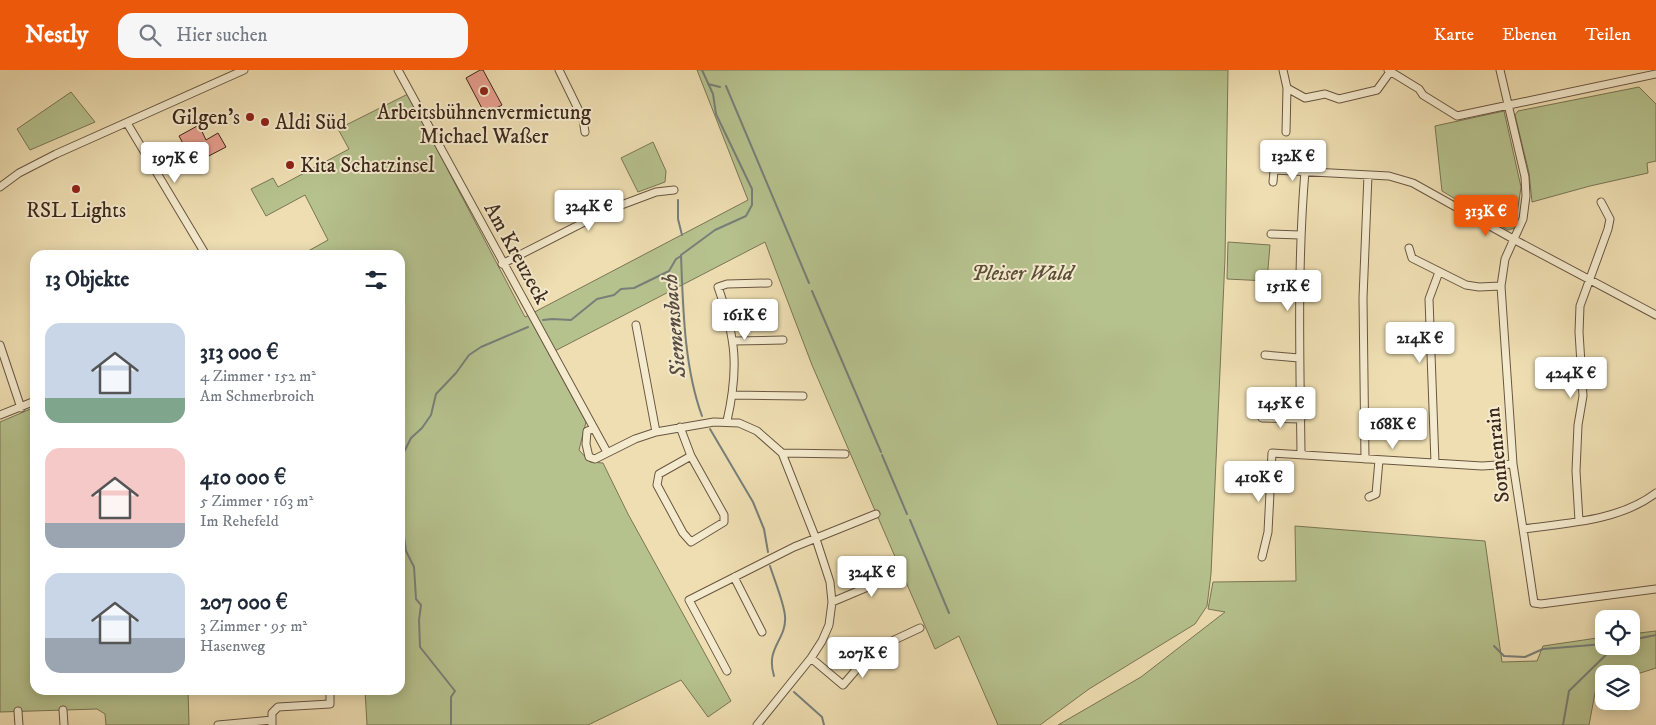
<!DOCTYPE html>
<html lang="de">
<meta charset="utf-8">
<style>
body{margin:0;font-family:"IM FELL DW Pica",serif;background:#f6f6f7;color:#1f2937;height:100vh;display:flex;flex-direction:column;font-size:19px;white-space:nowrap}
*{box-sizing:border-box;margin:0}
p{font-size:16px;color:#747a83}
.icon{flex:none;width:28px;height:28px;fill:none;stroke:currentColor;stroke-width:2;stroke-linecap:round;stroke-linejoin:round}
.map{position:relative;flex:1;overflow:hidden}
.side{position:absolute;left:30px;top:180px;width:375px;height:445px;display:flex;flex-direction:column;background:#fff;border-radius:15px;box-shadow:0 2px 12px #0003}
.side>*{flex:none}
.fabs{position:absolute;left:1595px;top:540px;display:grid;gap:10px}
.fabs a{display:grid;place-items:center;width:45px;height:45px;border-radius:10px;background:#fff;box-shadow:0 2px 12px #0003;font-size:25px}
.price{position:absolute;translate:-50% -42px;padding:0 11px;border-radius:5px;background:#fff;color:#222;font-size:16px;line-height:32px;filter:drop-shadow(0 1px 2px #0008)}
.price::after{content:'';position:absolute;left:50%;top:30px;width:15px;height:11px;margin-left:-8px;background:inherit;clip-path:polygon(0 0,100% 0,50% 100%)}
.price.active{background:#ea580c;color:#fff}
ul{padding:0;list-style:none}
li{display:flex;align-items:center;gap:15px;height:125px;padding:0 15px}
li span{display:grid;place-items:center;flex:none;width:140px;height:100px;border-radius:15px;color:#555}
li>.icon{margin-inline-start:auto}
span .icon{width:60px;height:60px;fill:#fffc;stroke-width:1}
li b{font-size:21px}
h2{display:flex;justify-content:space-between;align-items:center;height:60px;padding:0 15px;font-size:21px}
header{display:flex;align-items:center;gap:30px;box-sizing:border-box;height:70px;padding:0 25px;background:#ea580c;color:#fff}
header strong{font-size:24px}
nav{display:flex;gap:28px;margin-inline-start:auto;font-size:18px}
.search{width:350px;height:45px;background:#f6f6f7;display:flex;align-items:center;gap:12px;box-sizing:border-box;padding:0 18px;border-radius:15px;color:#747a83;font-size:19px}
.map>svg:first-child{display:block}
.green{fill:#b6c28e;stroke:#7a7555}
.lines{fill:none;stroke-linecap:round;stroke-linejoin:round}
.stream{stroke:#787f79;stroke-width:2}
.building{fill:#e69e8e;stroke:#3d281c}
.minor-casing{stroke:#695642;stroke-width:9}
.minor{stroke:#f4eacd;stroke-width:7}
.poi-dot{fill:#8f2418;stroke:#f4eacd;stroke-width:2}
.labels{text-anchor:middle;stroke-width:4;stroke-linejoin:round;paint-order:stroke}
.poi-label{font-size:21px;fill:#3d281c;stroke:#f4eacd}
.street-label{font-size:21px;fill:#3d281c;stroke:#f4eacd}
.park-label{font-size:21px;font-style:italic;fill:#5b4e38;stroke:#f4eacd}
.water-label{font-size:22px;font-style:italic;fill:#564c43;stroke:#f4eacd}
</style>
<header>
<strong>Nestly</strong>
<div class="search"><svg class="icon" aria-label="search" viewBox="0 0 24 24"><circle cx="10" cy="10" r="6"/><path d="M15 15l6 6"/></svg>Hier suchen</div>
<nav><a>Karte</a><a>Ebenen</a><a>Teilen</a></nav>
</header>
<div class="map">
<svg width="1656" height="655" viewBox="0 0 1656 655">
<rect width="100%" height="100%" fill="#eedeb2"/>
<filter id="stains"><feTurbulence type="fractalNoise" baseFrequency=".004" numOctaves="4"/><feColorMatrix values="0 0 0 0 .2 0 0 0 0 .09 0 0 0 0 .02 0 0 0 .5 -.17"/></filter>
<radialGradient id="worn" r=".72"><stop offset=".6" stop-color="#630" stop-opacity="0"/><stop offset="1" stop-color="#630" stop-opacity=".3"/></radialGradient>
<path class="green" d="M697,0H1228L1225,188L1211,504L1207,536L1195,554L1089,619L1040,655H998L959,566L935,579L812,295L765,172L549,284L586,352L579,380L590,392L603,393L628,444L731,631L708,647L681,610L588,655H367L365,620H400V185H301L328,170L305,125L266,146L251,119L273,108L278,117L349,79L338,59L408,24L525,247L748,130Z
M1639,17L1656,34V91L1647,93L1648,103L1590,116L1532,132L1529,103L1515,45L1518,41Z
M71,22L95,52L30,80L17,59Z
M1504,41L1521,117L1515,158L1508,160L1442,121L1435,56Z
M653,72L666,101L665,112L638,122L621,88Z
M1228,172L1270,175L1267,211L1227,209Z
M35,337V620H188L189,655H106L105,644L97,639L0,642V352Z
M1295,456L1485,471L1502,592L1537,591L1543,576L1604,567V576H1631V564L1656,561V598L1631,606V604H1604V615L1596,618L1589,655H1058L1141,607L1225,542L1208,539L1213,512L1296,511Z"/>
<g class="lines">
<path class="stream" d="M708,14L720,17
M726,16L809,213
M678,130V149L682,165
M812,221L881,382
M543,250L552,249L571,250L597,229L614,225L621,219L634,218L669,201L676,189L681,186
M702,346C684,297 683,237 681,185L715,160L746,146L752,135V119L716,44L713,24L702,0
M710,359L753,432L764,459L768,482
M882,385L907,444
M400,390L411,368L422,358L431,345L436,324L456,303L469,285L481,277L528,257
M400,439L406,481L414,497L416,529L421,535L419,550L420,577L455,621L451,627V655
M910,450L949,543
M770,496C774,509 784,533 785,546C787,570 765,577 774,606
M1631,570L1656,565
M1494,576L1504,586L1525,587L1543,579L1604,574
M794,622L822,647L824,655
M1563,655L1569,621L1615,576"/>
</g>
<path class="building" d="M480,0H483L502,35L485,44L466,8Z
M199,55L206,70L218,63L226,77L203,89L205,93L191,101L182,84L187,81L179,66Z"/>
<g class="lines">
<defs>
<path id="minor" d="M398,0L607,382
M559,0L583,49L585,62
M1283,0L1287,18L1286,62
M1388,0L1419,19L1423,25L1457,46L1656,4
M1500,0L1525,107L1526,126L1523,149L1505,189L1501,216L1513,394L1523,459C1567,453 1619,451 1656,423
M1287,18L1305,28L1325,24L1339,29L1377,20L1390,2
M127,53L206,185
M1274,100L1389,106L1413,113L1515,170L1656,245
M1273,112L1275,90
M0,117L19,103L56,84L244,0
M1271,164L1300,165
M1409,178L1412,188L1466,215L1479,217L1501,216
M502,194L608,140L656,122L674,120
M1269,224L1299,225
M636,255L656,362
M734,271L783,270
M0,275L21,338
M1265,285L1299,288
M733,325L803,326
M0,345L35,331
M1262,348L1301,349
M727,351C739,298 736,268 718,217L727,214L768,213
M680,357L691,386L724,445V452L691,472L683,463L657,415L659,404L691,386
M593,359L587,361L586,374L589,387L595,389L635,369L656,362L714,352L739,353L757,361L782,383L816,469L830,512L832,532L829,555L822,571L811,588L757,655
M782,383L845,384
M1301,384C1300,290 1297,196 1305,101
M1365,389L1363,228L1368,105
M1435,393L1429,229L1439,202
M1369,427L1376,424L1379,390
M1579,451L1576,401L1578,355L1583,326L1579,262L1580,236L1608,159L1610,149L1601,132
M1523,459L1534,533L1541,534L1656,519
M1262,487L1268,462L1272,383L1482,396L1513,394
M734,507L762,562
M832,532L901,503
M811,588L843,615L868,586L877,578L920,558
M727,601L689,530L794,477L876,444
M63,640L64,655
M18,641L19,655
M218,655L272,650
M272,655V643L278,637L330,634V620"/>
</defs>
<use href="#minor" class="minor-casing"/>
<use href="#minor" class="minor"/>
</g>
<g class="poi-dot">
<circle cx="484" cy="21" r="5"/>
<circle cx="250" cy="47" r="5"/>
<circle cx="265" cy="52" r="5"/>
<circle cx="290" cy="95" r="5"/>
<circle cx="76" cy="119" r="5"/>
</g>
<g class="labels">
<g class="poi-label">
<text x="484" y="49">Arbeitsbühnenvermietung<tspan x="484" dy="24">Michael Waßer</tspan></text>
<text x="240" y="54" text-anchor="end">Gilgen's</text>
<text x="275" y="59" text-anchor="start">Aldi Süd</text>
<text x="300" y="102" text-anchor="start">Kita Schatzinsel</text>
<text x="76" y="147">RSL Lights</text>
</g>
<g class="street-label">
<text transform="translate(517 183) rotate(61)" y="7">Am Kreuzeck</text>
<text transform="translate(1497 385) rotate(-96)" y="7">Sonnenrain</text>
</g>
<g class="park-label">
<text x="1022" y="210">Pleiser Wald</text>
</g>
<g class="water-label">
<text transform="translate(673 256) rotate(-95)" y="8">Siemensbach</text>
</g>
</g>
<rect width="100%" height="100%" filter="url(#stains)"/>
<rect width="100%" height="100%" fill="url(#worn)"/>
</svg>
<div class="fabs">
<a><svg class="icon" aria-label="locate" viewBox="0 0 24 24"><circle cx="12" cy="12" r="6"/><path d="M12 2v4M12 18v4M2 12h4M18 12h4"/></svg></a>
<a><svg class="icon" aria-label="layers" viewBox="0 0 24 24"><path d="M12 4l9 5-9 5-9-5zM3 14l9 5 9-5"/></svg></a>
</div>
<b class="price" style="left:1293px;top:112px">132K €</b>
<b class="price" style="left:175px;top:114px">197K €</b>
<b class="price" style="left:589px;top:162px">324K €</b>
<b class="price active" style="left:1486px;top:167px">313K €</b>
<b class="price" style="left:1288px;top:242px">151K €</b>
<b class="price" style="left:745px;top:271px">161K €</b>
<b class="price" style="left:1420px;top:294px">214K €</b>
<b class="price" style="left:1571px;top:329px">424K €</b>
<b class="price" style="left:1281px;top:359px">145K €</b>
<b class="price" style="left:1393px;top:380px">168K €</b>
<b class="price" style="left:1259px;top:433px">410K €</b>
<b class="price" style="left:872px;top:528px">324K €</b>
<b class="price" style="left:863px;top:609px">207K €</b>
<section class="side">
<h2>13 Objekte<svg class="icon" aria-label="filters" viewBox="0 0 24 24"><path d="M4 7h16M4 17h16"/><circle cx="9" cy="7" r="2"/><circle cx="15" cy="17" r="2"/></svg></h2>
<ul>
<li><span style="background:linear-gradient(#c9d6e8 75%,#7fa58c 0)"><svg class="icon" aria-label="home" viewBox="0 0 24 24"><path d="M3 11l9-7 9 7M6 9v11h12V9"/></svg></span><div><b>313 000 €</b><p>4 Zimmer · 152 m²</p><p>Am Schmerbroich</p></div></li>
<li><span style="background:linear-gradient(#f6c9c9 75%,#9aa5b1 0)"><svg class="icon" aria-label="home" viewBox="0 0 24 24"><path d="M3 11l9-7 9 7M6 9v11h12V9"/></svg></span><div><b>410 000 €</b><p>5 Zimmer · 163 m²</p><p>Im Rehefeld</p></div></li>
<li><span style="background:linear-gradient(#c9d6e8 65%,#9aa5b1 0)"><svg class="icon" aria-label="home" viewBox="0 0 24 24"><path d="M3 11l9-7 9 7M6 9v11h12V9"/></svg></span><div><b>207 000 €</b><p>3 Zimmer · 95 m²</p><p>Hasenweg</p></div></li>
</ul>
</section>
</div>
